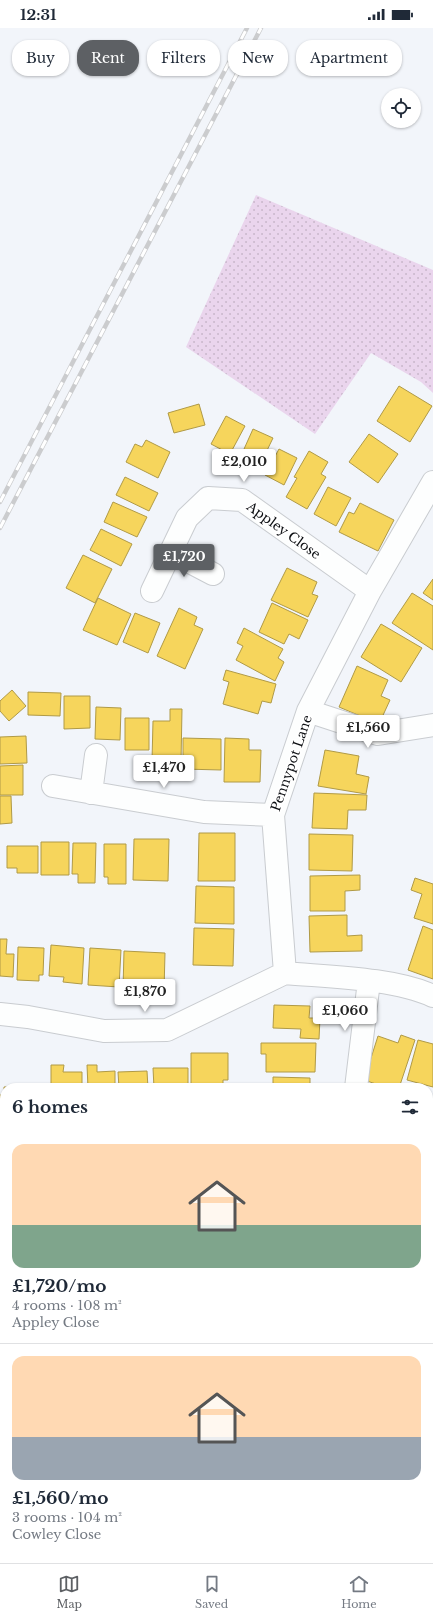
<!DOCTYPE html>
<meta charset="utf-8">
<style>
body{margin:0;font-family:"Libre Baskerville",serif;background:#f6f6f7;color:#1f2937;height:100vh;display:flex;flex-direction:column;font-size:15px;white-space:nowrap}
*{box-sizing:border-box;margin:0}
p{font-size:13px;color:#747a83}
.icon{flex:none;width:22px;height:22px;fill:none;stroke:currentColor;stroke-width:2;stroke-linecap:round;stroke-linejoin:round}
.map{position:relative;flex:1;overflow:hidden}
.side{position:absolute;left:0px;top:1055px;width:433px;height:480px;display:flex;flex-direction:column;background:#fff;border-radius:16px 16px 0 0;box-shadow:0 1px 3px #0004}
.side>*{flex:none}
.hud{position:absolute;left:12px;top:12px;width:409px;height:36px;display:flex;gap:8px}
.fabs{position:absolute;left:381px;top:60px;display:grid;gap:8px}
.fabs a{display:grid;place-items:center;width:40px;height:40px;border-radius:50%;background:#fff;box-shadow:0 1px 3px #0004;font-size:20px}
.price{position:absolute;translate:-50% -34px;padding:0 9px;border-radius:4px;background:#fff;color:#222;font-size:13px;line-height:26px;filter:drop-shadow(0 1px 2px #0008)}
.price::after{content:'';position:absolute;left:50%;top:24px;width:12px;height:9px;margin-left:-6px;background:inherit;clip-path:polygon(0 0,100% 0,50% 100%)}
.price.selected{background:#5d6064;color:#fff}
ul{padding:0;list-style:none}
li{display:grid;align-content:center;gap:8px;height:212px;padding:0 12px}
li+li{border-top:1px solid #e0e1e3}
li span{display:grid;place-items:center;height:124px;border-radius:12px;color:#555}
li>.icon{margin-inline-start:auto}
span .icon{width:72px;height:72px;fill:#fffc;stroke-width:1}
li b{font-size:17px}
h2{display:flex;justify-content:space-between;align-items:center;height:48px;padding:0 12px;font-size:17px}
.tag{padding:0 14px;border-radius:16px;background:#fff;box-shadow:0 1px 3px #0004;font-size:14px;line-height:36px}
.tag.selected{background:#5d6064;color:#fff}
.status{display:flex;justify-content:space-between;align-items:center;height:28px;padding:0 20px;background:#fff;direction:ltr}
.status svg{height:11px;fill:currentColor}
.tab-bar{display:flex;justify-content:space-around;align-items:center;height:56px;border-top:1px solid #e0e1e3;background:#fff;font-size:11px;color:#747a83}
.tab-bar a{display:grid;justify-items:center;gap:2px}
.tab-bar .selected{color:#5d6064}
.map>svg:first-child{display:block}
.green{fill:url(#green-dots)}
.forest{fill:url(#forest-crowns)}
.homes{fill:#f6d55c;stroke:#b09a46}
.industry{fill:#8c8c6e;stroke:#666653}
.lines{fill:none;stroke-linecap:round;stroke-linejoin:round}
.lane-casing{stroke:#c9ccd0;stroke-width:14}
.street-casing{stroke:#c9ccd0;stroke-width:24}
.primary-casing{stroke:#c9ccd0;stroke-width:24}
.path{stroke:#cfd0d2;stroke-width:2.5;stroke-dasharray:3 2;stroke-linecap:butt}
.lane{stroke:#fdfefe;stroke-width:13}
.street{stroke:#fdfefe;stroke-width:22}
.primary{stroke:#fdfefe;stroke-width:22}
.rail-casing{stroke:#cbccce;stroke-width:4.5}
.rail{stroke:#fff;stroke-width:3;stroke-dasharray:9;stroke-linecap:butt}
.labels{text-anchor:middle;stroke-width:4;stroke-linejoin:round;paint-order:stroke}
.street-label{font-size:13px;fill:#0d0f13;stroke:#fff}
</style>
<div class="status"><b>12:31</b><svg viewBox="0 0 49 12"><path d="M0 12V9h3v3zM5 12V6h3v6zM10 12V3h3v9zM15 12V0h3v12zM26 1h20v11H26zM47 4h2v5h-2z"/></svg></div>
<div class="map">
<svg width="433" height="1535" viewBox="0 0 433 1535">
<defs>
<pattern id="green-dots" width="8" height="8" patternUnits="userSpaceOnUse"><rect width="8" height="8" fill="#ead5ed"/><path d="M2 2h.1M6 6h.1" fill="none" stroke="#c8b6ca" stroke-width="1.8" stroke-linecap="round"/></pattern>
<pattern id="forest-crowns" width="20" height="18" patternUnits="userSpaceOnUse"><rect width="20" height="18" fill="#ead5ed"/><path d="M2 6a3 3 0 1 1 6 0M12 15a3 3 0 1 1 6 0" fill="none" stroke="#c8b6ca"/></pattern>
</defs>
<rect width="100%" height="100%" fill="#f2f5fa"/>
<path class="green" d="M256,167L433,242V365L421,354L371,325L315,406L186,319Z
M0,1149L5,1150V1345H0Z
M433,1267V1338L428,1353V1283Z
M307,1530H367L366,1535H305Z"/>
<path class="forest" d="M433,1492V1535H418L420,1530H428V1507Z"/>
<path class="homes" d="M399,358L432,378L410,414L377,393Z
M199,376L205,397L174,405L168,385Z
M226,388L245,398L230,426L211,416Z
M253,401L273,410L259,439L240,430Z
M369,406L398,426L378,455L349,434Z
M146,412L170,424L158,450L126,434L135,416L142,419Z
M279,421L297,430L284,457L265,447Z
M309,423L328,434L321,446L326,449L307,481L286,469L297,450L294,449Z
M125,449L158,465L149,483L116,467Z
M328,459L351,470L336,498L314,486Z
M113,474L147,489L137,509L104,494Z
M360,475L394,492L378,523L339,504L349,484L354,486Z
M101,501L132,516L121,538L90,522Z
M83,527L112,541L95,575L66,560Z
M287,540L317,554L312,566L318,568L308,589L271,572Z
M433,551V572L423,565Z
M412,565L433,578V622L392,595Z
M98,570L131,586L117,617L83,602Z
M272,575L308,592L299,611L289,606L284,616L259,604Z
M179,580L197,589L194,597L203,601L185,641L157,628Z
M135,585L160,595L148,625L123,614Z
M381,596L422,620L401,654L361,629Z
M244,600L283,621L278,630L284,634L275,653L236,632L243,618L237,615Z
M357,638L388,652L381,668L390,672L379,696L339,679Z
M226,642L276,656L271,675L262,673L258,686L223,676L229,654L223,652Z
M12,662L26,678L9,693L0,683V673Z
M28,664L61,665L60,688L28,687Z
M64,668H90V700L64,701Z
M96,679L121,680L120,712L95,711Z
M170,681H182L181,734L152,733L153,693H170Z
M125,690H149V722H125Z
M26,708L27,735L0,736V709Z
M183,710L221,711V742L183,741Z
M225,710L249,711V722H261L260,754H224Z
M325,722L359,728L356,746L369,749L366,766L318,758Z
M23,737V767H0V738Z
M314,765L367,767L366,782H348L347,801L312,800Z
M0,768H11L12,795L0,796Z
M199,805H235V853H198Z
M309,806L353,807L352,843L309,842Z
M134,811H169L168,853L133,852Z
M41,814H69V847H41Z
M73,815H96L95,855H78V846H72Z
M104,816H126V856H108V849H104Z
M7,818H38V845H17V840H7Z
M360,847V862L345,863V883H310V848Z
M415,850L433,856V896L414,890L422,866L411,862Z
M196,858L234,859V896L195,895Z
M347,887V908L362,907V923L310,924L309,888Z
M423,898L433,902V951L408,942Z
M194,900L234,901L233,938L193,937Z
M0,911H7L6,926H14L13,949L0,948Z
M51,917L84,920L82,956L63,954L64,949L49,948Z
M18,919L44,920L43,947H39V953L17,952Z
M90,920L121,922L119,959L88,957Z
M124,923L165,925L164,963L123,961Z
M274,977L310,978L309,990H320L319,1011L300,1010L301,1001L273,1000Z
M401,1007L415,1012L399,1060H388L364,1052L378,1008L398,1015Z
M418,1012L433,1016V1059L407,1052Z
M261,1015H316L315,1044H266V1026H261Z
M191,1025H228V1052H223V1060L191,1059Z
M51,1037H64L63,1044H82V1060H51Z
M87,1037H97V1044L115,1043V1060H88Z
M153,1040H188V1060H154Z
M147,1043L148,1060H119L118,1044Z
M273,1049L310,1050V1060H258H273Z
M45,1058V1060H5V1093L4,1059Z
M0,1067H2V1093H0Z
M428,1111L433,1112V1137L428,1136Z
M428,1144L433,1145L428,1166Z
M141,1530H158L172,1535H139Z
M158,1530H176L174,1535Z
M230,1530H233L247,1535H228Z
M233,1530H265L263,1535H247Z"/>
<path class="industry" d="M0,1393L5,1394L0,1412Z"/>
<g class="lines">
<defs>
<path id="lane" d="M0,1375L5,1376
M0,1423L5,1409"/>
<path id="street" d="M433,454L370,563L308,683L273,787L285,945C329,949 394,950 433,968
M171,524L213,546
M152,563L187,490L208,470L242,472L370,563
M308,683L378,706L433,697
M53,758L204,784L273,787
M91,765L96,727
M0,986L28,989L104,1003L167,1002L285,945
M356,1060L369,953
M0,1529L15,1535
M62,1535L68,1530
M286,1535L287,1530"/>
<path id="primary" d="M428,1421L433,1409
M383,1535L385,1530"/>
</defs>
<use href="#lane" class="lane-casing"/>
<use href="#street" class="street-casing"/>
<use href="#primary" class="primary-casing"/>
<path class="path" d="M428,1276L433,1259
M428,1333L433,1338
M428,1381L433,1368
M428,1491L433,1476
M118,1535L120,1530
M412,1535L414,1530"/>
<use href="#lane" class="lane"/>
<use href="#street" class="street"/>
<use href="#primary" class="primary"/>
<defs>
<path id="rail" d="M0,474L247,0
M0,500L261,0"/>
</defs>
<use href="#rail" class="rail-casing"/>
<use href="#rail" class="rail"/>
</g>
<g class="labels">
<g class="street-label">
<text transform="translate(284 502) rotate(36)" y="5">Appley Close</text>
<text transform="translate(291 735) rotate(-71)" y="5">Pennypot Lane</text>
</g>
</g>
</svg>
<div class="fabs">
<a><svg class="icon" aria-label="locate" viewBox="0 0 24 24"><circle cx="12" cy="12" r="6"/><path d="M12 2v4M12 18v4M2 12h4M18 12h4"/></svg></a>
</div>
<b class="price" style="left:244px;top:455px">£2,010</b>
<b class="price selected" style="left:184px;top:550px">£1,720</b>
<b class="price" style="left:368px;top:721px">£1,560</b>
<b class="price" style="left:164px;top:761px">£1,470</b>
<b class="price" style="left:145px;top:985px">£1,870</b>
<b class="price" style="left:345px;top:1004px">£1,060</b>
<div class="hud">
<a class="tag">Buy</a>
<a class="tag selected">Rent</a>
<a class="tag">Filters</a>
<a class="tag">New</a>
<a class="tag">Apartment</a>
</div>
<section class="side">
<h2>6 homes<svg class="icon" aria-label="filters" viewBox="0 0 24 24"><path d="M4 7h16M4 17h16"/><circle cx="9" cy="7" r="2"/><circle cx="15" cy="17" r="2"/></svg></h2>
<ul>
<li><span style="background:linear-gradient(#ffd9b3 65%,#7fa58c 0)"><svg class="icon" aria-label="home" viewBox="0 0 24 24"><path d="M3 11l9-7 9 7M6 9v11h12V9"/></svg></span><div><b>£1,720/mo</b><p>4 rooms · 108 m²</p><p>Appley Close</p></div></li>
<li><span style="background:linear-gradient(#ffd9b3 65%,#9aa5b1 0)"><svg class="icon" aria-label="home" viewBox="0 0 24 24"><path d="M3 11l9-7 9 7M6 9v11h12V9"/></svg></span><div><b>£1,560/mo</b><p>3 rooms · 104 m²</p><p>Cowley Close</p></div></li>
</ul>
</section>
</div>
<nav class="tab-bar">
<a class="selected"><svg class="icon" aria-label="map" viewBox="0 0 24 24"><path d="M3 6l6-2 6 2 6-2v14l-6 2-6-2-6 2zM9 4v14M15 6v14"/></svg>Map</a>
<a><svg class="icon" aria-label="saved" viewBox="0 0 24 24"><path d="M7 4h10v16l-5-4-5 4z"/></svg>Saved</a>
<a><svg class="icon" aria-label="home" viewBox="0 0 24 24"><path d="M3 11l9-7 9 7M6 9v11h12V9"/></svg>Home</a>
</nav>
